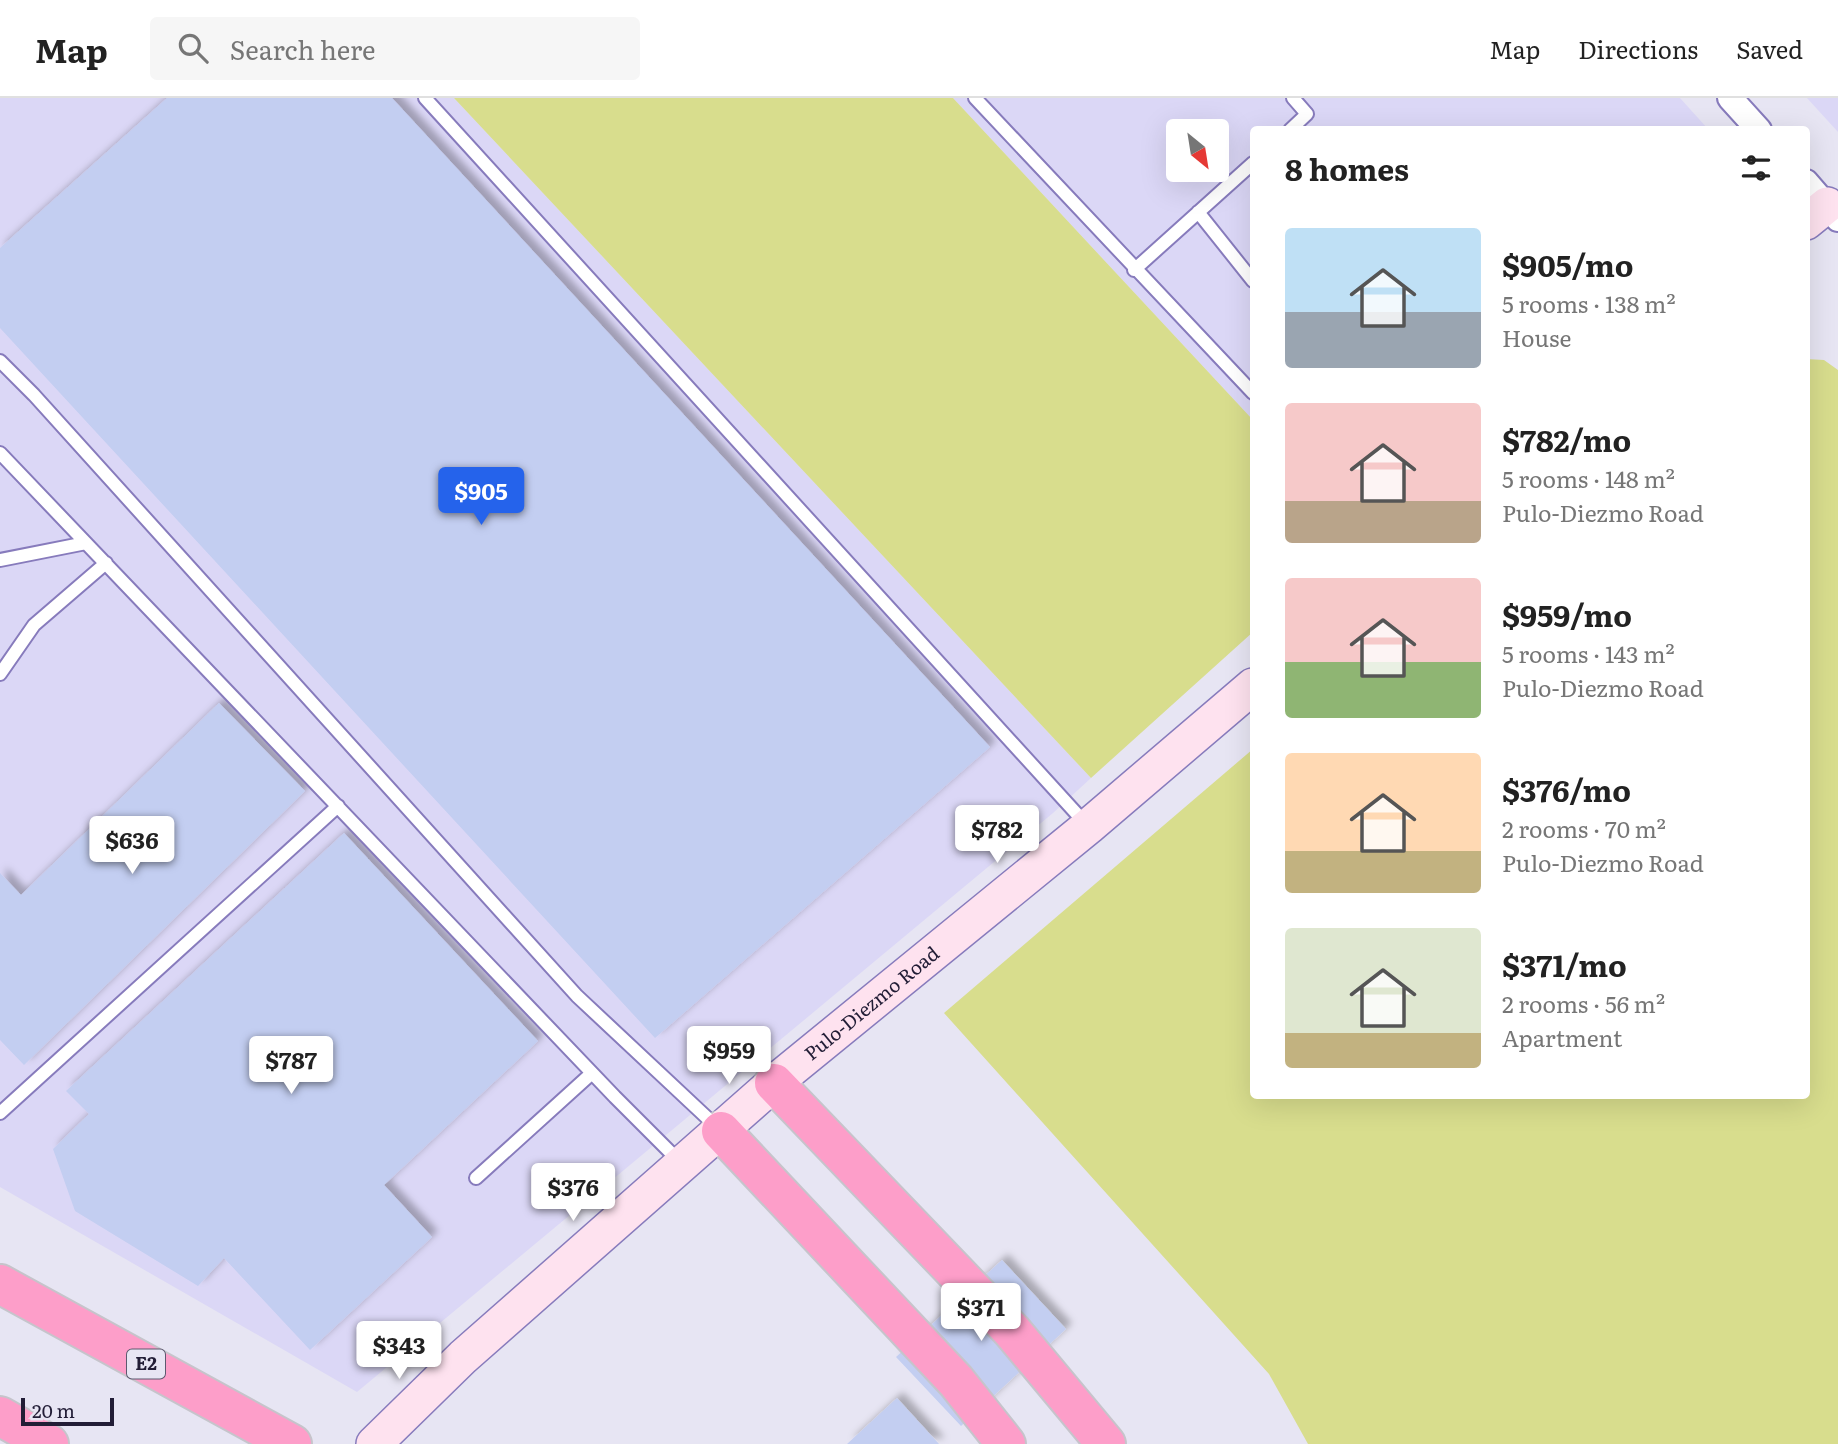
<!DOCTYPE html>
<meta charset="utf-8">
<style>
body{margin:0;font-family:Literata,serif;background:#f6f6f6;color:#222;height:100vh;display:flex;flex-direction:column;font-size:26px;white-space:nowrap}
*{box-sizing:border-box;margin:0}
p{font-size:23px;color:#767676}
.icon{flex:none;width:38px;height:38px;fill:none;stroke:currentColor;stroke-width:2;stroke-linecap:round;stroke-linejoin:round}
.map{position:relative;flex:1;overflow:hidden}
.sheet{position:absolute;left:1250px;top:28px;width:560px;height:973px;display:flex;flex-direction:column;background:#fff;border-radius:7px;box-shadow:0 7px 28px #0002}
.sheet>*{flex:none}
.needle{width:46px;rotate:150deg}
.controls{position:absolute;left:1166px;top:21px;display:grid;gap:14px}
.controls a{display:grid;place-items:center;width:63px;height:63px;border-radius:7px;background:#fff;box-shadow:0 7px 28px #0002;font-size:35px}
.scale{position:absolute;left:21px;bottom:18px;width:93px;box-sizing:border-box;padding-left:7px;border:4px solid #221d36;border-top:0;font-size:19px;line-height:24px;white-space:nowrap;color:#221d36;-webkit-text-stroke:5px #e7e5f3;paint-order:stroke}
.price{position:absolute;translate:-50% -60px;padding:0 16px;border-radius:7px;background:#fff;color:#222;font-size:23px;line-height:46px;filter:drop-shadow(0 2px 4px #0008)}
.price::after{content:'';position:absolute;left:50%;top:42px;width:21px;height:16px;margin-left:-10px;background:inherit;clip-path:polygon(0 0,100% 0,50% 100%)}
.price.active{background:#2563eb;color:#fff}
ul{padding:0;list-style:none}
li{display:flex;align-items:center;gap:21px;height:175px;padding:0 35px}
li span{display:grid;place-items:center;flex:none;width:196px;height:140px;border-radius:7px;color:#555}
li>.icon{margin-inline-start:auto}
span .icon{width:84px;height:84px;fill:#fffc;stroke-width:1}
li b{font-size:30px}
h2{display:flex;justify-content:space-between;align-items:center;height:84px;padding:0 35px;font-size:30px}
header{display:flex;align-items:center;gap:42px;box-sizing:border-box;height:98px;padding:0 35px;background:#fff;border-bottom:2px solid #e0e0e0}
header strong{font-size:33px}
nav{display:flex;gap:38px;margin-inline-start:auto;font-size:24px}
.search{width:490px;height:63px;background:#f6f6f6;display:flex;align-items:center;gap:18px;box-sizing:border-box;padding:0 24px;border-radius:7px;color:#767676;font-size:26px}
.map>svg:first-child{display:block}
.built{fill:#dbd7f6;fill-rule:evenodd}
.green{fill:#d8dd8d}
.building{fill:#c3cef1;filter:url(#shadow)}
.lines{fill:none;stroke-linecap:round;stroke-linejoin:round}
.lane-casing{stroke:#877bbc;stroke-width:16}
.street-casing{stroke:#877bbc;stroke-width:28}
.secondary-casing{stroke:#877bbc;stroke-width:38}
.highway-casing{stroke:#c6c4cb;stroke-width:42}
.lane{stroke:#fff;stroke-width:12}
.street{stroke:#fff;stroke-width:24}
.secondary{stroke:#fee2ef;stroke-width:35}
.highway{stroke:#fd9ec9;stroke-width:38}
.labels{text-anchor:middle;stroke-width:6;stroke-linejoin:round;paint-order:stroke}
.shield{fill:#e7e5f3;stroke:#5d596f;stroke-width:2}
.shield-label{font-size:18px;font-weight:bold;fill:#221d36}
.street-label{font-size:19px;fill:#221d36;stroke:#e7e5f3}
</style>
<header>
<strong>Map</strong>
<div class="search"><svg class="icon" aria-label="search" viewBox="0 0 24 24"><circle cx="10" cy="10" r="6"/><path d="M15 15l6 6"/></svg>Search here</div>
<nav><a>Map</a><a>Directions</a><a>Saved</a></nav>
</header>
<div class="map">
<svg width="1838" height="1346" viewBox="0 0 1838 1346">
<defs>
<filter id="shadow"><feDropShadow dx="6" dy="-6" stdDeviation="3.5" flood-color="#0004"/></filter>
</defs>
<rect width="100%" height="100%" fill="#e7e5f3"/>
<path class="built" d="M0,0H454L1091,680L1053,715L357,1294L0,1089Z
M953,0H1680L1708,31L1253,32V322ZM1178,33H1216V72H1178Z
M1807,0H1838V34Z"/>
<path class="green" d="M454,0H953L1253,322V534L1091,680Z
M1806,261L1824,262L1838,272V1346H1308L1269,1276L944,915L1253,651V998H1806Z"/>
<path class="building" d="M167,0H392L990,649L655,940L0,230V150Z
M219,605L305,693L24,967L0,942V775L21,797Z
M344,735L538,943L384,1087L432,1139L310,1252L224,1160L198,1188L75,1113L53,1051L89,1016L66,993Z
M1002,1162L1066,1231L961,1328L896,1259Z
M897,1300L939,1346H847Z"/>
<g class="lines">
<defs>
<path id="lane" d="M425,0L1086,726
M975,0L1253,295
M1290,32L1307,16L1293,0
M1198,114L1253,183
M1134,172L1253,65
M0,263L34,297L577,898L718,1030
M0,355L615,999L680,1064
M0,462L86,445
M0,576L34,527L106,465
M0,1015L338,708
M476,1080L592,975"/>
<path id="street" d="M1730,0L1759,32
M1806,84L1838,121"/>
<g id="secondary">
<path d="M1806,124L1827,107"/>
<path id="s1" d="M374,1346L463,1259L774,985L1089,728L1253,588"/>
</g>
<path id="highway" d="M774,985L1012,1233L1106,1346
M721,1033L956,1283L1006,1346
M0,1186L292,1346
M0,1318L49,1346"/>
</defs>
<use href="#lane" class="lane-casing"/>
<use href="#street" class="street-casing"/>
<use href="#secondary" class="secondary-casing"/>
<use href="#highway" class="highway-casing"/>
<use href="#lane" class="lane"/>
<use href="#street" class="street"/>
<use href="#secondary" class="secondary"/>
<use href="#highway" class="highway"/>
</g>
<g class="labels">
<rect class="shield" x="127" y="1251.5" width="38" height="29" rx="5"/>
<g class="shield-label">
<text x="146" y="1272">E2</text>
</g>
<g class="street-label">
<text dy="7" stroke="none"><textPath href="#s1" startOffset="665">Pulo-Diezmo Road</textPath></text>
</g>
</g>
</svg>
<div class="controls">
<a><svg class="needle" viewBox="-14 -14 28 28"><path d="M0-13l5 13h-10z" fill="#e53935"/><path d="M0 13l5-13h-10z" fill="#767676"/></svg></a>
</div>
<div class="scale">20 m</div>
<b class="price active" style="left:481px;top:429px">$905</b>
<b class="price" style="left:997px;top:767px">$782</b>
<b class="price" style="left:132px;top:778px">$636</b>
<b class="price" style="left:729px;top:988px">$959</b>
<b class="price" style="left:291px;top:998px">$787</b>
<b class="price" style="left:573px;top:1125px">$376</b>
<b class="price" style="left:981px;top:1245px">$371</b>
<b class="price" style="left:399px;top:1283px">$343</b>
<section class="sheet">
<h2>8 homes<svg class="icon" aria-label="filters" viewBox="0 0 24 24"><path d="M4 7h16M4 17h16"/><circle cx="9" cy="7" r="2"/><circle cx="15" cy="17" r="2"/></svg></h2>
<ul>
<li><span style="background:linear-gradient(#bfe0f5 60%,#9aa5b1 0)"><svg class="icon" aria-label="home" viewBox="0 0 24 24"><path d="M3 11l9-7 9 7M6 9v11h12V9"/></svg></span><div><b>$905/mo</b><p>5 rooms · 138 m²</p><p>House</p></div></li>
<li><span style="background:linear-gradient(#f6c9c9 70%,#b9a48a 0)"><svg class="icon" aria-label="home" viewBox="0 0 24 24"><path d="M3 11l9-7 9 7M6 9v11h12V9"/></svg></span><div><b>$782/mo</b><p>5 rooms · 148 m²</p><p>Pulo-Diezmo Road</p></div></li>
<li><span style="background:linear-gradient(#f6c9c9 60%,#8fb573 0)"><svg class="icon" aria-label="home" viewBox="0 0 24 24"><path d="M3 11l9-7 9 7M6 9v11h12V9"/></svg></span><div><b>$959/mo</b><p>5 rooms · 143 m²</p><p>Pulo-Diezmo Road</p></div></li>
<li><span style="background:linear-gradient(#ffd9b3 70%,#c2b280 0)"><svg class="icon" aria-label="home" viewBox="0 0 24 24"><path d="M3 11l9-7 9 7M6 9v11h12V9"/></svg></span><div><b>$376/mo</b><p>2 rooms · 70 m²</p><p>Pulo-Diezmo Road</p></div></li>
<li><span style="background:linear-gradient(#dfe7d0 75%,#c2b280 0)"><svg class="icon" aria-label="home" viewBox="0 0 24 24"><path d="M3 11l9-7 9 7M6 9v11h12V9"/></svg></span><div><b>$371/mo</b><p>2 rooms · 56 m²</p><p>Apartment</p></div></li>
</ul>
</section>
</div>
